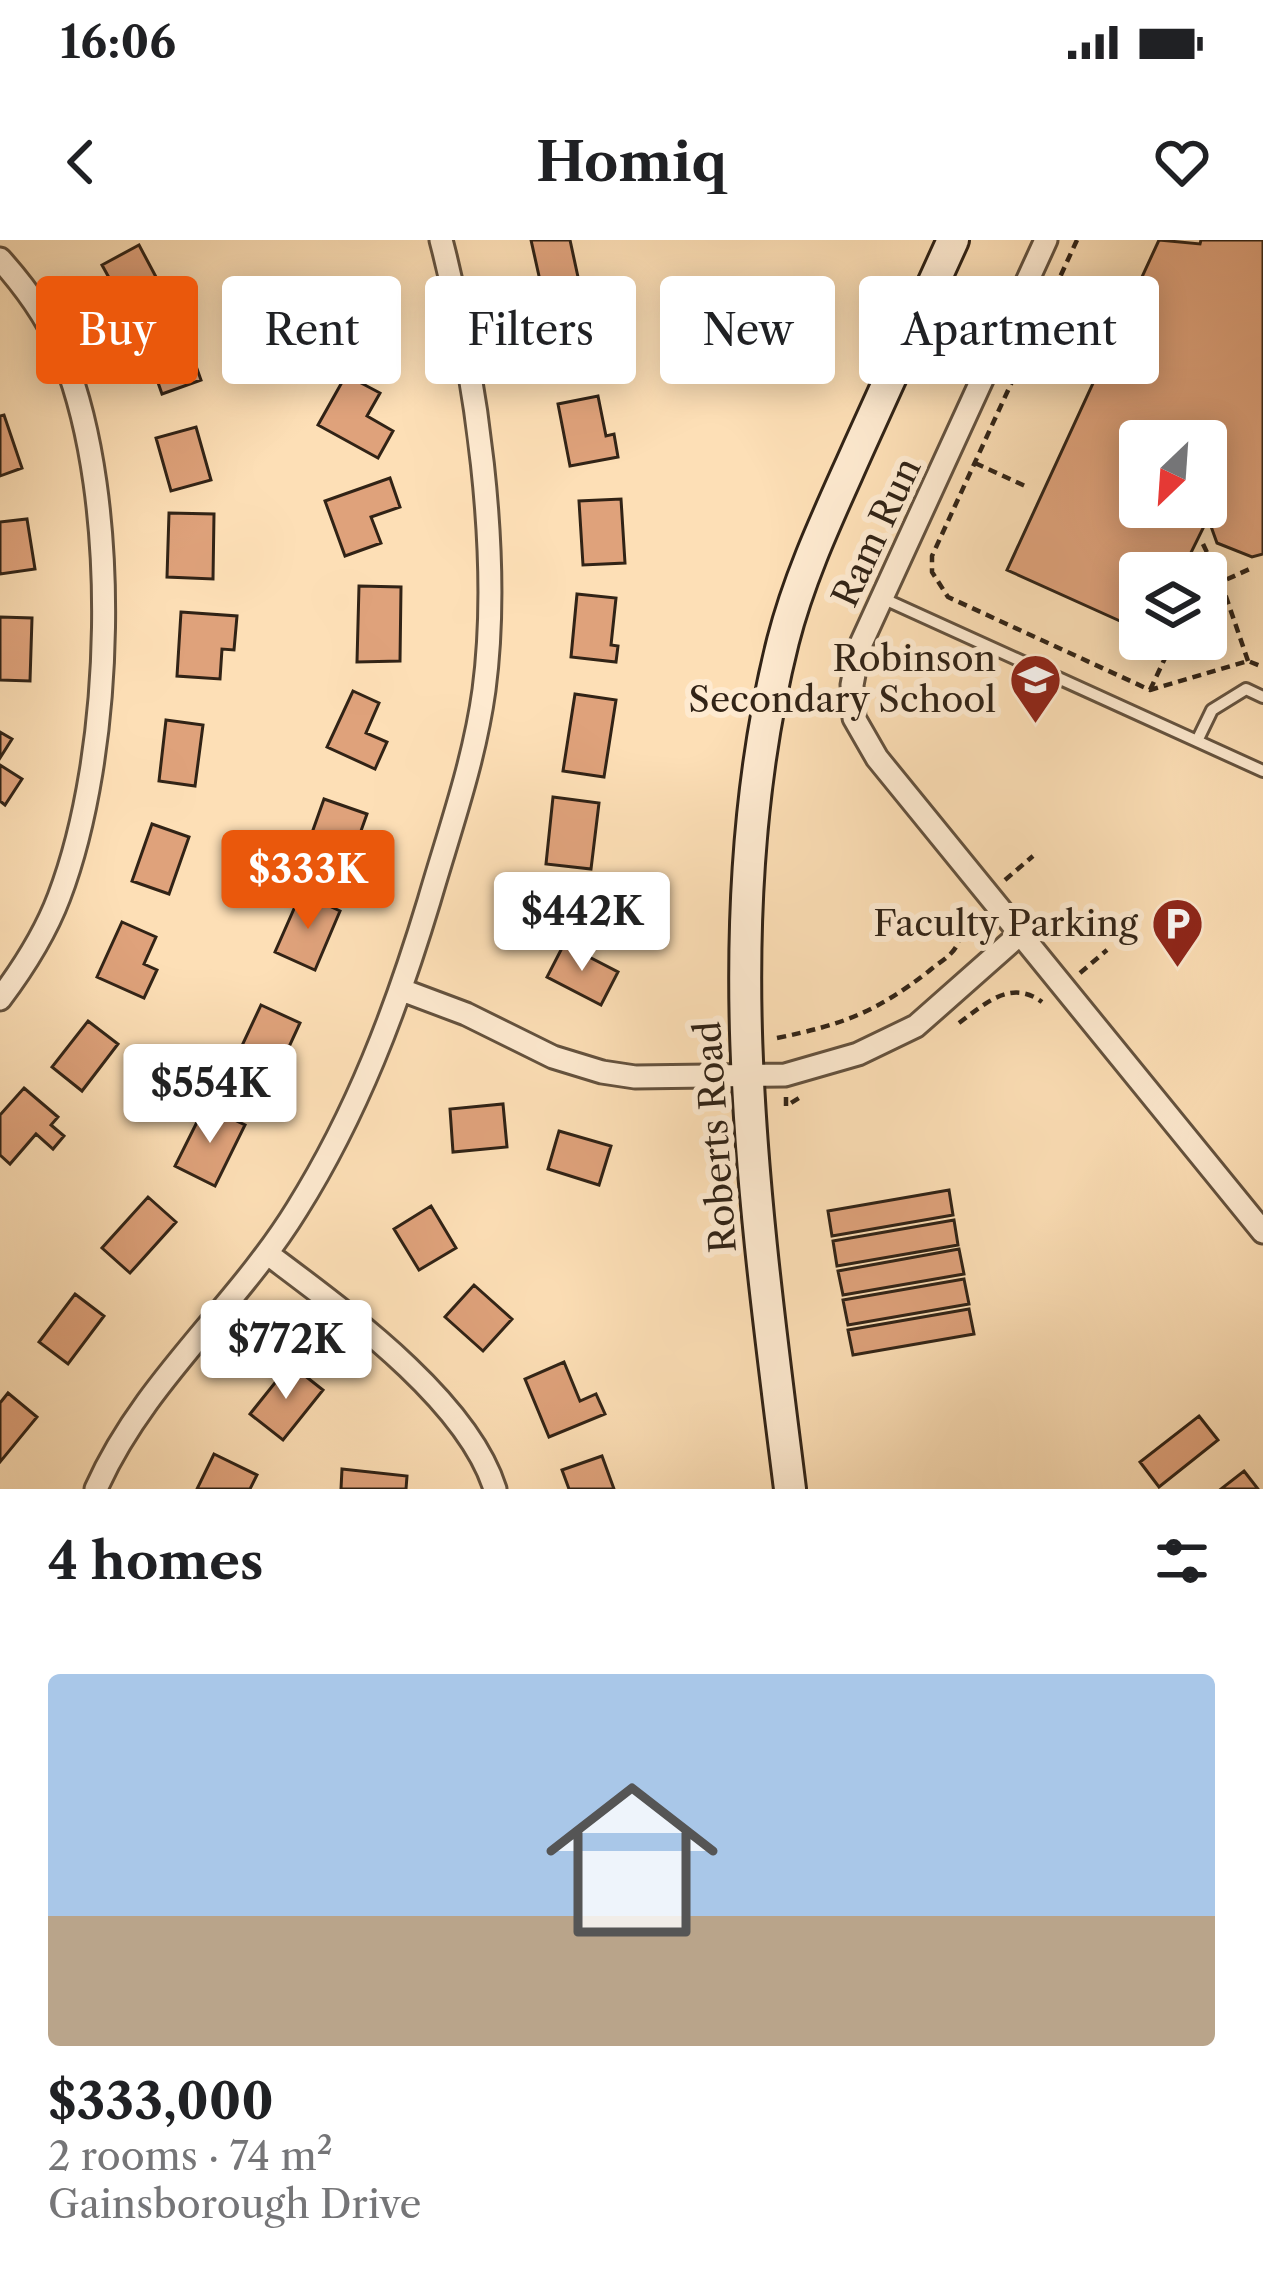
<!DOCTYPE html>
<meta charset="utf-8">
<style>
body{margin:0;font-family:"Libre Caslon Text",serif;background:#f6f6f6;color:#202124;height:100vh;display:flex;flex-direction:column;font-size:45px;white-space:nowrap}
*{box-sizing:border-box;margin:0}
p{font-size:39px;color:#757577}
.icon{flex:none;width:66px;height:66px;fill:none;stroke:currentColor;stroke-width:2;stroke-linecap:round;stroke-linejoin:round}
.map{position:relative;height:1249px;overflow:hidden}
.sheet{display:flex;flex-direction:column;background:#fff;flex:1}
.sheet>*{flex:none}
.banner{position:absolute;left:36px;top:36px;width:1191px;height:108px;display:flex;gap:24px}
.needle{width:78px;rotate:205deg}
.tools{position:absolute;left:1119px;top:180px;display:grid;gap:24px}
.tools a{display:grid;place-items:center;width:108px;height:108px;border-radius:12px;background:#fff;box-shadow:0 6px 30px #0003;font-size:60px}
.price{position:absolute;translate:-50% -102px;padding:0 27px;border-radius:12px;background:#fff;color:#222;font-size:39px;line-height:78px;filter:drop-shadow(0 3px 6px #0008)}
.price::after{content:'';position:absolute;left:50%;top:72px;width:36px;height:27px;margin-left:-18px;background:inherit;clip-path:polygon(0 0,100% 0,50% 100%)}
.price.on{background:#ea580c;color:#fff}
ul{padding:0;list-style:none}
li{display:grid;align-content:center;gap:24px;height:636px;padding:0 48px}
li span{display:grid;place-items:center;height:372px;border-radius:12px;color:#555}
li>.icon{margin-inline-start:auto}
span .icon{width:216px;height:216px;fill:#fffc;stroke-width:1}
li b{font-size:51px}
h2{display:flex;justify-content:space-between;align-items:center;height:144px;padding:0 48px;font-size:51px}
.pill{padding:0 42px;border-radius:12px;background:#fff;box-shadow:0 6px 30px #0003;font-size:42px;line-height:108px}
.pill.on{background:#ea580c;color:#fff}
.status{display:flex;justify-content:space-between;align-items:center;height:84px;padding:0 60px;background:#fff;direction:ltr}
.status svg{height:33px;fill:currentColor}
header{display:flex;justify-content:space-between;align-items:center;height:156px;padding:0 48px;background:#fff;font-size:54px;font-weight:800}
.map>svg:first-child{display:block}
.building{fill:#dfa27b;stroke:#312316;stroke-width:3;fill-rule:evenodd}
.lines{fill:none;stroke-linecap:round;stroke-linejoin:round}
.service-casing{stroke:#64523e;stroke-width:16}
.minor-casing{stroke:#64523e;stroke-width:27}
.secondary-casing{stroke:#312316;stroke-width:36}
.path{stroke:#312316;stroke-width:4.5;stroke-dasharray:9 6;stroke-linecap:butt}
.service{stroke:#feead0;stroke-width:10}
.minor{stroke:#feead0;stroke-width:21}
.secondary{stroke:#feead0;stroke-width:30}
.labels{text-anchor:middle;stroke-width:12;stroke-linejoin:round;paint-order:stroke}
.street-label{font-size:36px;fill:#312316;stroke:#feead0}
.poi-label{font-size:36px;fill:#312316;stroke:#feead0;text-anchor:end}
</style>
<div class="status"><b>16:06</b><svg viewBox="0 0 49 12"><path d="M0 12V9h3v3zM5 12V6h3v6zM10 12V3h3v9zM15 12V0h3v12zM26 1h20v11H26zM47 4h2v5h-2z"/></svg></div>
<header><svg class="icon" aria-label="back" viewBox="0 0 24 24"><path d="M15 5l-7 7 7 7"/></svg>Homiq<svg class="icon" aria-label="heart" viewBox="0 0 24 24"><path d="M12 20l-8-8c-3-5 5-10 8-4 3-6 11-1 8 4z"/></svg></header>
<div class="map">
<svg width="1263" height="1249" viewBox="0 0 1263 1249">
<rect width="100%" height="100%" fill="#fddfb6"/>
<filter id="stains"><feTurbulence type="fractalNoise" baseFrequency=".00167" numOctaves="4"/><feColorMatrix values="0 0 0 0 .2 0 0 0 0 .09 0 0 0 0 .02 0 0 0 .5 -.17"/></filter>
<radialGradient id="worn" r=".72"><stop offset=".6" stop-color="#630" stop-opacity="0"/><stop offset="1" stop-color="#630" stop-opacity=".3"/></radialGradient>
<path class="building" d="M531,0H570L578,37L541,45Z
M1159,0L1200,4L1201,0H1263V314L1252,317L1217,303L1208,278L1181,333H1140V390L1007,330ZM1140,201H1206V267H1140Z
M139,5L164,52L128,72L102,25Z
M363,51L375,88L324,104L312,68Z
M590,71L596,130L556,133L549,75Z
M179,78L201,140L162,154L140,91Z
M346,135L380,153L367,176L393,191L378,218L318,185Z
M598,156L606,196L614,194L618,217L570,226L558,164Z
M4,175L22,228L0,236V176Z
M196,187L211,240L171,251L156,198Z
M390,238L400,267L371,277L381,303L345,316L325,261Z
M621,259L625,323L583,325L579,261Z
M169,273L214,274L213,339L167,337Z
M27,279L35,329L0,334V282Z
M359,346L401,347L400,421L357,422Z
M577,354L616,358L611,405L618,406L616,422L571,417Z
M181,372L237,376L234,410L222,409L220,439L177,436Z
M0,377L32,378L30,441L0,440Z
M353,451L379,463L366,493L387,502L375,529L327,507Z
M575,454L616,460L604,537L563,531Z
M166,480L203,485L195,546L159,541Z
M0,492L12,499L0,518Z
M0,525L22,539L5,565L0,561Z
M553,557L599,563L591,629L546,624Z
M324,559L367,574L351,619L308,604Z
M152,584L189,597L169,654L132,641Z
M301,653L340,671L315,730L275,712Z
M122,682L156,697L144,724L157,730L144,758L97,737Z
M564,704L618,732L601,765L547,737Z
M261,765L300,783L271,846L232,827Z
M88,781L118,804L82,851L52,827Z
M24,848L58,877L51,885L64,896L53,909L36,894L10,924L0,915V875Z
M503,864L507,907L453,912L450,869Z
M205,866L245,885L215,946L175,926Z
M559,891L611,906L599,945L548,929Z
M949,950L953,975L832,996L828,971Z
M148,957L176,982L130,1033L102,1008Z
M431,966L456,1008L419,1030L394,989Z
M954,980L958,1005L837,1026L833,1001Z
M959,1009L964,1034L843,1055L838,1031Z
M964,1039L969,1064L848,1085L843,1060Z
M474,1045L512,1079L483,1111L445,1077Z
M75,1054L104,1076L68,1124L39,1102Z
M969,1069L974,1094L853,1115L848,1090Z
M564,1122L580,1161L596,1154L605,1174L549,1197L525,1139Z
M290,1124L323,1150L283,1200L250,1174Z
M8,1153L37,1177L0,1222V1163Z
M1199,1176L1218,1200L1159,1247L1140,1222Z
M214,1214L257,1235L250,1249H197Z
M602,1216L614,1249H569L562,1230Z
M342,1229L407,1236L406,1249H341Z
M1244,1231L1258,1249H1221Z"/>
<g class="lines">
<defs>
<path id="service" d="M882,358L1263,531
M1197,501L1212,470L1246,449L1263,457"/>
<path id="minor" d="M1046,0L859,408L852,445L854,478L877,518L1263,992
M0,19C26,48 50,81 64,118C121,262 114,513 59,657C45,694 24,727 0,759
M402,750L466,774L553,817L602,832L635,837L785,835L858,814L916,786L1020,694
M268,1014C342,1070 467,1159 495,1249
M96,1249C144,1141 236,1068 297,969C357,873 396,770 429,661C449,592 474,523 484,450C502,313 476,134 441,0"/>
<path id="secondary" d="M790,1249C755,969 713,679 783,401C800,334 831,270 859,207C891,138 922,69 953,0"/>
</defs>
<use href="#service" class="service-casing"/>
<use href="#minor" class="minor-casing"/>
<use href="#secondary" class="secondary-casing"/>
<path class="path" d="M1077,0L932,316V332L948,357L1150,450L1248,421L1263,427
M975,223L1025,246
M1203,304L1221,342L1206,354
M1248,421L1221,342L1254,327
M1150,450L1174,399
M1005,640L1033,616
M1080,733L1107,710
M959,783C986,763 1011,739 1042,762
M777,798C841,785 875,773 929,731C938,723 952,716 957,705C962,694 962,681 968,670
M786,857V866L799,858"/>
<use href="#service" class="service"/>
<use href="#minor" class="minor"/>
<use href="#secondary" class="secondary"/>
</g>
<defs>
<symbol id="school-pin" viewBox="-11 -11 22 30"><path d="M0 17L-7.5 6A9.5 9.5 0 1 1 7.5 6Z" fill="#8f2418" stroke="#feead0"/><path d="M0-5L7-2L0 1L-7-2ZM-4 1L0 2.5L4 1V4Q0 6-4 4Z" fill="#fff"/></symbol>
<symbol id="parking-pin" viewBox="-11 -11 22 30"><path d="M0 17L-7.5 6A9.5 9.5 0 1 1 7.5 6Z" fill="#8f2418" stroke="#feead0"/><path d="M-3.5-5.5H1a3.5 3.5 0 0 1 0 7H-1V5.5H-3.5ZM-1-3.4V-.6H.8a1.4 1.4 0 0 0 0-2.8Z" fill="#fff"/></symbol>
</defs>
<g fill-rule="evenodd">
<use href="#school-pin" x="1006" y="410" width="59" height="81"/>
<use href="#parking-pin" x="1148" y="654" width="59" height="81"/>
</g>
<g class="labels">
<g class="street-label">
<text transform="translate(876 292) rotate(-65)" y="13">Ram Run</text>
<text transform="translate(715 897) rotate(-94)" y="13">Roberts Road</text>
</g>
<g class="poi-label">
<text x="996" y="431">Robinson<tspan x="996" dy="41">Secondary School</tspan></text>
<text x="1138" y="696">Faculty Parking</text>
</g>
</g>
<rect width="100%" height="100%" filter="url(#stains)"/>
<rect width="100%" height="100%" fill="url(#worn)"/>
</svg>
<div class="tools">
<a><svg class="needle" viewBox="-14 -14 28 28"><path d="M0-13l5 13h-10z" fill="#e53935"/><path d="M0 13l5-13h-10z" fill="#757577"/></svg></a>
<a><svg class="icon" aria-label="layers" viewBox="0 0 24 24"><path d="M12 4l9 5-9 5-9-5zM3 14l9 5 9-5"/></svg></a>
</div>
<b class="price on" style="left:308px;top:692px">$333K</b>
<b class="price" style="left:582px;top:734px">$442K</b>
<b class="price" style="left:210px;top:906px">$554K</b>
<b class="price" style="left:286px;top:1162px">$772K</b>
<div class="banner">
<a class="pill on">Buy</a>
<a class="pill">Rent</a>
<a class="pill">Filters</a>
<a class="pill">New</a>
<a class="pill">Apartment</a>
</div>
</div>
<section class="sheet">
<h2>4 homes<svg class="icon" aria-label="filters" viewBox="0 0 24 24"><path d="M4 7h16M4 17h16"/><circle cx="9" cy="7" r="2"/><circle cx="15" cy="17" r="2"/></svg></h2>
<ul>
<li><span style="background:linear-gradient(#a9c7e8 65%,#b9a48a 0)"><svg class="icon" aria-label="home" viewBox="0 0 24 24"><path d="M3 11l9-7 9 7M6 9v11h12V9"/></svg></span><div><b>$333,000</b><p>2 rooms · 74 m²</p><p>Gainsborough Drive</p></div></li>
</ul>
</section>
